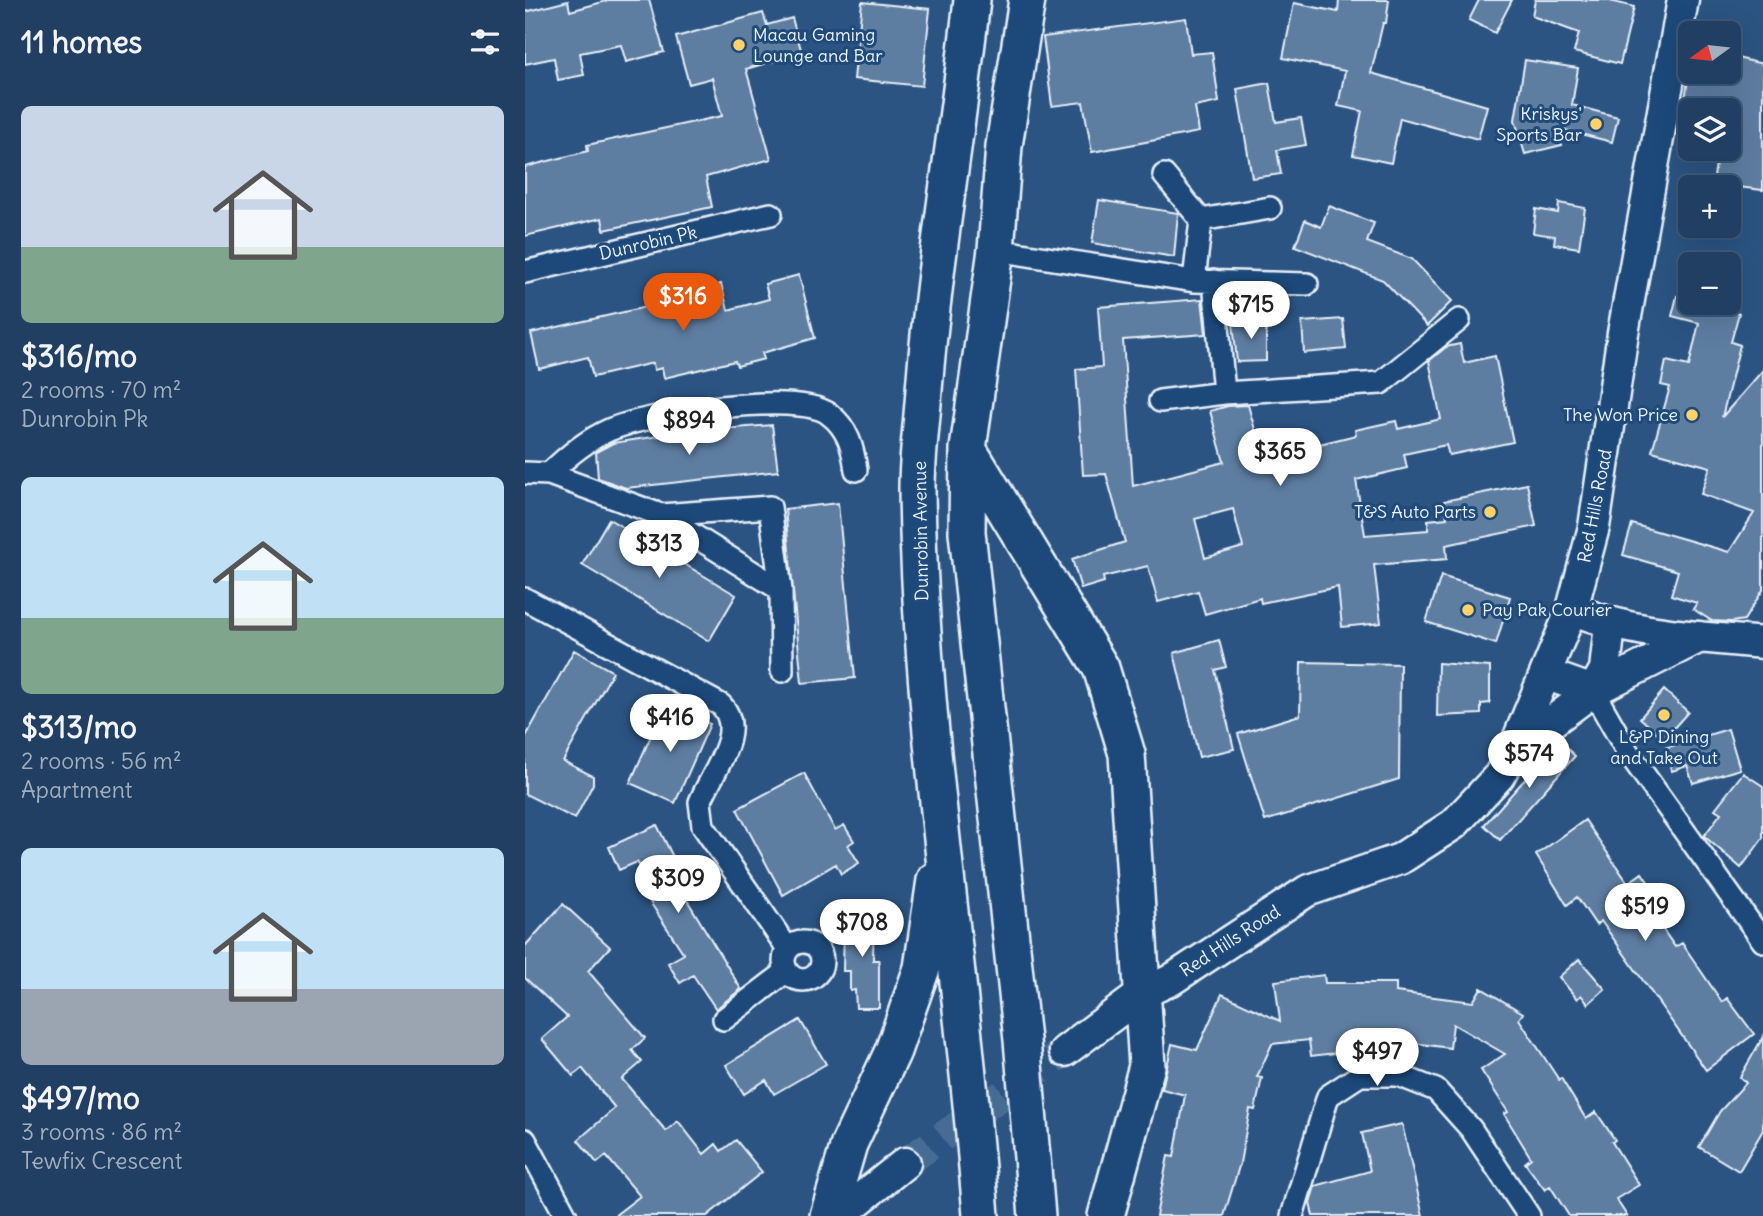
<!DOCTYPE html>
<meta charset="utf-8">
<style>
body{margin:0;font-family:Delius,sans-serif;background:#284668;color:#f1f3f6;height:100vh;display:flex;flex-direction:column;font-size:26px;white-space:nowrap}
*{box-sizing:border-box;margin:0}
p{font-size:23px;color:#a2afbe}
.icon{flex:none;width:38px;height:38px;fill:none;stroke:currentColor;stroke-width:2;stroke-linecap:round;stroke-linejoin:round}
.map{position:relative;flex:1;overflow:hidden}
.drawer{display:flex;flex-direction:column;background:#203f62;width:525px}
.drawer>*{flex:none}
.needle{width:46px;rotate:255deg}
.fabs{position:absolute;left:1153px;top:21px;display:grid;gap:14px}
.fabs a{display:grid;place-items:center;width:63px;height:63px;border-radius:10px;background:#203f62;box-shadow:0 7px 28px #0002,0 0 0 2px #3d5877;font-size:35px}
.price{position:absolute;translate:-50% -60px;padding:0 16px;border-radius:24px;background:#fff;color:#222;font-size:23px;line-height:46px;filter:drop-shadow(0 2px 4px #0008)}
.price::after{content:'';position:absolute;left:50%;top:42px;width:21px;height:16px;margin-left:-10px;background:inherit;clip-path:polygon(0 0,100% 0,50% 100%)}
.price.current{background:#ea580c;color:#fff}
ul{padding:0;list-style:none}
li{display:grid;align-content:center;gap:14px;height:371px;padding:0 21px}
li span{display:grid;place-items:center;height:217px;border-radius:10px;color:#555}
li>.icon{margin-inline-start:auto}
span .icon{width:126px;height:126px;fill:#fffc;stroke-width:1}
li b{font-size:30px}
h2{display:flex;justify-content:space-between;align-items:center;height:84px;padding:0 21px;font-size:30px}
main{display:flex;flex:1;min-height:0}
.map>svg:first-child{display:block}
.building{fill:#5d7da1;stroke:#e8f1f8;stroke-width:2;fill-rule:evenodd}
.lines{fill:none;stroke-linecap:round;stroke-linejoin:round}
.secondary-tunnel{stroke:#476c94;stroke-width:30;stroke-dasharray:30 15;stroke-linecap:butt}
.minor-casing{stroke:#e8f1f8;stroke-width:26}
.secondary-casing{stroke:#e8f1f8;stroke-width:35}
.trunk-casing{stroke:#e8f1f8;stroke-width:40}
.minor{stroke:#1f4a7a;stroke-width:21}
.secondary{stroke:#1f4a7a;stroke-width:30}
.trunk{stroke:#1f4a7a;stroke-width:35}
.poi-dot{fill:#ffd166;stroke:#1f4a7a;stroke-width:2.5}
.labels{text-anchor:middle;stroke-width:6;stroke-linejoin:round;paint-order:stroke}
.poi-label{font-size:18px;fill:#e8f1f8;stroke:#1f4a7a;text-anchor:end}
.street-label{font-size:18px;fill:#e8f1f8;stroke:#1f4a7a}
</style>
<main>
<section class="drawer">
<h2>11 homes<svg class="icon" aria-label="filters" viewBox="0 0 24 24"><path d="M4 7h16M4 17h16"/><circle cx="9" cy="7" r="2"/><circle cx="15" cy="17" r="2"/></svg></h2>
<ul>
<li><span style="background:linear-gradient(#c9d6e8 65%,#7fa58c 0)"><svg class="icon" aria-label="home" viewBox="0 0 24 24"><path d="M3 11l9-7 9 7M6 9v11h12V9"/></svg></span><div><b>$316/mo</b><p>2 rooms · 70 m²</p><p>Dunrobin Pk</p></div></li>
<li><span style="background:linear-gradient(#bfe0f5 65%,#7fa58c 0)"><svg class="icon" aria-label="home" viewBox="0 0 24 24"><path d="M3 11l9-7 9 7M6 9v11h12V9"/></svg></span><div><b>$313/mo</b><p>2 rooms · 56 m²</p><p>Apartment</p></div></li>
<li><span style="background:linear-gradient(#bfe0f5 65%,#9aa5b1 0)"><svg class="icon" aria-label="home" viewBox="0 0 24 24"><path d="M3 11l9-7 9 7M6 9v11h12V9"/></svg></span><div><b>$497/mo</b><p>3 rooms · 86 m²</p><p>Tewfix Crescent</p></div></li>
</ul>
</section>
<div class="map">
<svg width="1238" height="1216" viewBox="0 0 1238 1216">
<rect width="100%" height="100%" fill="#2b5482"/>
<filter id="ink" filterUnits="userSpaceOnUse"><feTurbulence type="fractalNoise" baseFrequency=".0143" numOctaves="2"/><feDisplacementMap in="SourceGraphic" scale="14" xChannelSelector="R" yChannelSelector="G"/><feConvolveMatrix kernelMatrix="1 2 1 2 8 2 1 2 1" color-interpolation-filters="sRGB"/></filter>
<g filter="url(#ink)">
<path class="building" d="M85,0H124L139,52L101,62L96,45L55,53L59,75L33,80L29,58L0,64V12L43,1L45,11Z
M814,0H864L861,23H858L846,73L962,106L953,139L875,118L866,163L828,155L837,111L813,106L820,71L758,58L769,3L813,12Z
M954,0H987L970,33L944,20Z
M1010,0H1081L1109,7L1095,64L1049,52L1054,33L1007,16Z
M337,2L405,9L397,86L329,79Z
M238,13L242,25L267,18L277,53L221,69L246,159L181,177L187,207L79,230L77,218L0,236V167L63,151L62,145L197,116L187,78L164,84L151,37Z
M661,18L666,54L687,52L694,102L670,107L674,132L567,152L558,102L527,106L518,37Z
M1208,57L1238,64V190L1188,184L1193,149H1204V110L1159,107L1164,72L1204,78Z
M1000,60L1053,68L1047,105L1093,117L1087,142L1032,128L1037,145L1000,154L990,120Z
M744,83L751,122L776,118L781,145L752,150L756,174L727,178L712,89Z
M574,200L653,213L649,257L567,243Z
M1034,203L1060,208L1054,248L1029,244L1030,236L1008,233L1011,209L1033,213Z
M804,206L849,223L842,242L887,259L927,301L902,326L858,280L770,246L780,220L796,227Z
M274,275L290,338L237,353L239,359L212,366L210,361L139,378L137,368L129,370L128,363L68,377L63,357L14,369L6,333L174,295L173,290L196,284L203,310L244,299L240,284Z
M1152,296L1166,300V303L1214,313L1206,342L1215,345L1197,417L1238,370V590L1219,620L1206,622L1187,621L1168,609L1172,603L1146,595L1153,571L1098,555L1107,524L1204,552L1229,513L1176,494L1185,467L1127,451L1145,387L1136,385L1141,361L1164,366L1174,323L1147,316Z
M677,299L681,334L598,340L608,486L699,462L685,411L703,406L723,405L738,458L831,435L830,430L871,421L873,429L916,419L904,361L921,347L935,344L939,363L970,356L988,442L924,455L921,445L879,454L882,468L831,480L840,535L903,530V520L922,518L919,501L1002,484L1011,526L921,545L922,559L849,565L856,623L817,627L813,587L736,603L735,598L680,614L673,591L633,602L623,566L578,577L579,582L556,589L547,559L600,542L581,474L558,475L551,369L577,367L573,307ZM708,509L718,547L680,558L670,519Z
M818,319L821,349L779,353L777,322Z
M741,320V361L712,362L708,322Z
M247,425L253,471L101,488L73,478L71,452L88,443L161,432Z
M313,503L330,678L277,683L260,509Z
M84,519L211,595L184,641L57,565Z
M916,576L985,597L971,644L901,622Z
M694,640L701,667L690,670L709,749L674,757L649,653Z
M49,650L88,672L38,761L68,776V784L50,819L0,794V738Z
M776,662L875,664L874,779L740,821L713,734L775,715Z
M913,663L965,667V703L956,704V714L912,716Z
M1139,690L1163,712L1139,739L1115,718Z
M140,704L185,724L150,803L105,783Z
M1203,729L1215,769L1168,783L1162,766L1147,771L1140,748Z
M1034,741L1050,756L975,840L959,825Z
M279,773L310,830L319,825L329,841L323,845L334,863L316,874L311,864L258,895L212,809Z
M1218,773L1238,786V838L1216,868L1179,836L1196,813L1190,809Z
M1060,820L1103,883L1117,873L1128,889L1123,892L1130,903L1123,908L1150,947L1157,943L1197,1002L1202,998L1229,1034L1181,1070L1076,921L1071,925L1052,897L1042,905L1011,855Z
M132,825L157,875L150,880L216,989L191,1009L168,975L155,983L143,963L159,954L123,899L133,894L112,862L94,870L84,847Z
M38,904L85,947L63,971L120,1038L107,1050L117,1062L97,1079L141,1131L153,1121L179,1154L191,1144L196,1151L211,1140L237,1172L182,1216H89L115,1196L81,1156L72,1163L53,1140L90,1108L57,1068L48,1076L17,1039L42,1017L0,978V946Z
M324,911H349L348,960H354V1008H331L330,990L325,991V971H318L319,921L324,922Z
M1054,959L1080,989L1063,1004L1056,995L1052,999L1034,977Z
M799,975L800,983H871V992L948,1002L956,988L998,1013L994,1019L1034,1080L1036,1078L1061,1119L1071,1112L1090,1140L1087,1142L1114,1185L1091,1199L1102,1216H1044L1025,1186L1020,1190L1000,1163L1006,1158L979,1114L983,1112L956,1070L980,1054L928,1024L925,1048L844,1037V1049L786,1056L784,1040L747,1044L732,1077L737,1078L730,1110L725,1109L715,1163L699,1216H631L643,1156L649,1157L660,1095L637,1089L647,1044L672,1050L697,994L755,1021L750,981Z
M275,1020L301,1064L249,1094L241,1080L219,1094L201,1065Z
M1238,1037V1130L1214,1171L1174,1147L1195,1111L1221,1083L1215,1077Z
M877,1124L898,1216H788L785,1203L790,1186L845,1171L837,1133Z"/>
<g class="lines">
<path class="secondary-tunnel" d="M380,1163L540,1051"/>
<defs>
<path id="minor" d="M639,175L676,220L669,281
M676,220L745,208
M471,250L669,281L782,284
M0,272L246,214
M699,393L856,383L934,320
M635,401L699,393L689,281
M0,473L24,474L136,515L256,590
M24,474C42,456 60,441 84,430C121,414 272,390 304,414C323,428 328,448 331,470
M136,515L245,507L256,590L257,671
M0,599L196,705C222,731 186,774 175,802L178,826L263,949
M1068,691L1102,751L1238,941
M259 961a19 19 0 1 1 38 0a19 19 0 1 1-38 0Z
M199,1019L262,971
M0,1140L41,1216
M767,1216L803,1096L835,1075H873L911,1090L946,1129L1004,1216"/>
<path id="secondary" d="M1047,609C1111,636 1170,636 1238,643
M1020,674L1068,691L1080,670L1085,625
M990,749L1068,691L1175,637
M540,1051L618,993L646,980L782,891L875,859L929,824L974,776L989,749L1047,609L1069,527L1098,333L1158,0
M314,1216L380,1163"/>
<path id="trunk" d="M447,0C433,130 409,260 399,390C397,422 392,456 392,488C395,732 438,973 456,1216
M502,0L479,146L471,250L443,449L442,532L497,1040L512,1216
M443,449L576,668L602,754L622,1066L581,1216
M303,1216L324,1144L368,1051L397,968L410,880"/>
</defs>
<use href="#minor" class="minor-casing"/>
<use href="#secondary" class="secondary-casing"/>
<use href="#trunk" class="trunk-casing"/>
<use href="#minor" class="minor"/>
<use href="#secondary" class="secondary"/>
<use href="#trunk" class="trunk"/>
</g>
</g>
<g class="poi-dot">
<circle cx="214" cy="45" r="7"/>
<circle cx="1071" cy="124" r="7"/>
<circle cx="1167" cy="415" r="7"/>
<circle cx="965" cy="512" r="7"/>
<circle cx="943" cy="610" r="7"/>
<circle cx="1139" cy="715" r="7"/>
</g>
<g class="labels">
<g class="poi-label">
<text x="228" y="41" text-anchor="start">Macau Gaming<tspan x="228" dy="21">Lounge and Bar</tspan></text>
<text x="1057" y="120">Kriskys'<tspan x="1057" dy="21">Sports Bar</tspan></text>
<text x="1153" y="421">The Won Price</text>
<text x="951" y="518">T&amp;S Auto Parts</text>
<text x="957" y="616" text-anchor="start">Pay Pak Courier</text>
<text x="1139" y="743" text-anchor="middle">L&amp;P Dining<tspan x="1139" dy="21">and Take Out</tspan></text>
</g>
<g class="street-label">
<text transform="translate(123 243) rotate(-13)" y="6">Dunrobin Pk</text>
<text transform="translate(1070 506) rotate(-79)" y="6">Red Hills Road</text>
<text transform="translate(396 531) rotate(-91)" y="6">Dunrobin Avenue</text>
<text transform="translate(705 941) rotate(-33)" y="6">Red Hills Road</text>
</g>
</g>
</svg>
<div class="fabs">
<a><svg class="needle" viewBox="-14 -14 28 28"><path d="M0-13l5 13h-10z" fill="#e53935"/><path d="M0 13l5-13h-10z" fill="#a2afbe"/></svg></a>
<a><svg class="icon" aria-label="layers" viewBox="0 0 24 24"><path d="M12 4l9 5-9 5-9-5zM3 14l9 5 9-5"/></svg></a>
<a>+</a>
<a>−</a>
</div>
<b class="price current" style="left:158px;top:333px">$316</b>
<b class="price" style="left:726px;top:341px">$715</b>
<b class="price" style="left:164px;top:457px">$894</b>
<b class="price" style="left:755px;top:488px">$365</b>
<b class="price" style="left:134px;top:580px">$313</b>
<b class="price" style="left:145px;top:754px">$416</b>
<b class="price" style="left:1004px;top:790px">$574</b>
<b class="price" style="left:153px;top:915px">$309</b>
<b class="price" style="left:1120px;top:943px">$519</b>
<b class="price" style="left:337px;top:959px">$708</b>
<b class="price" style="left:852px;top:1088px">$497</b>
</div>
</main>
